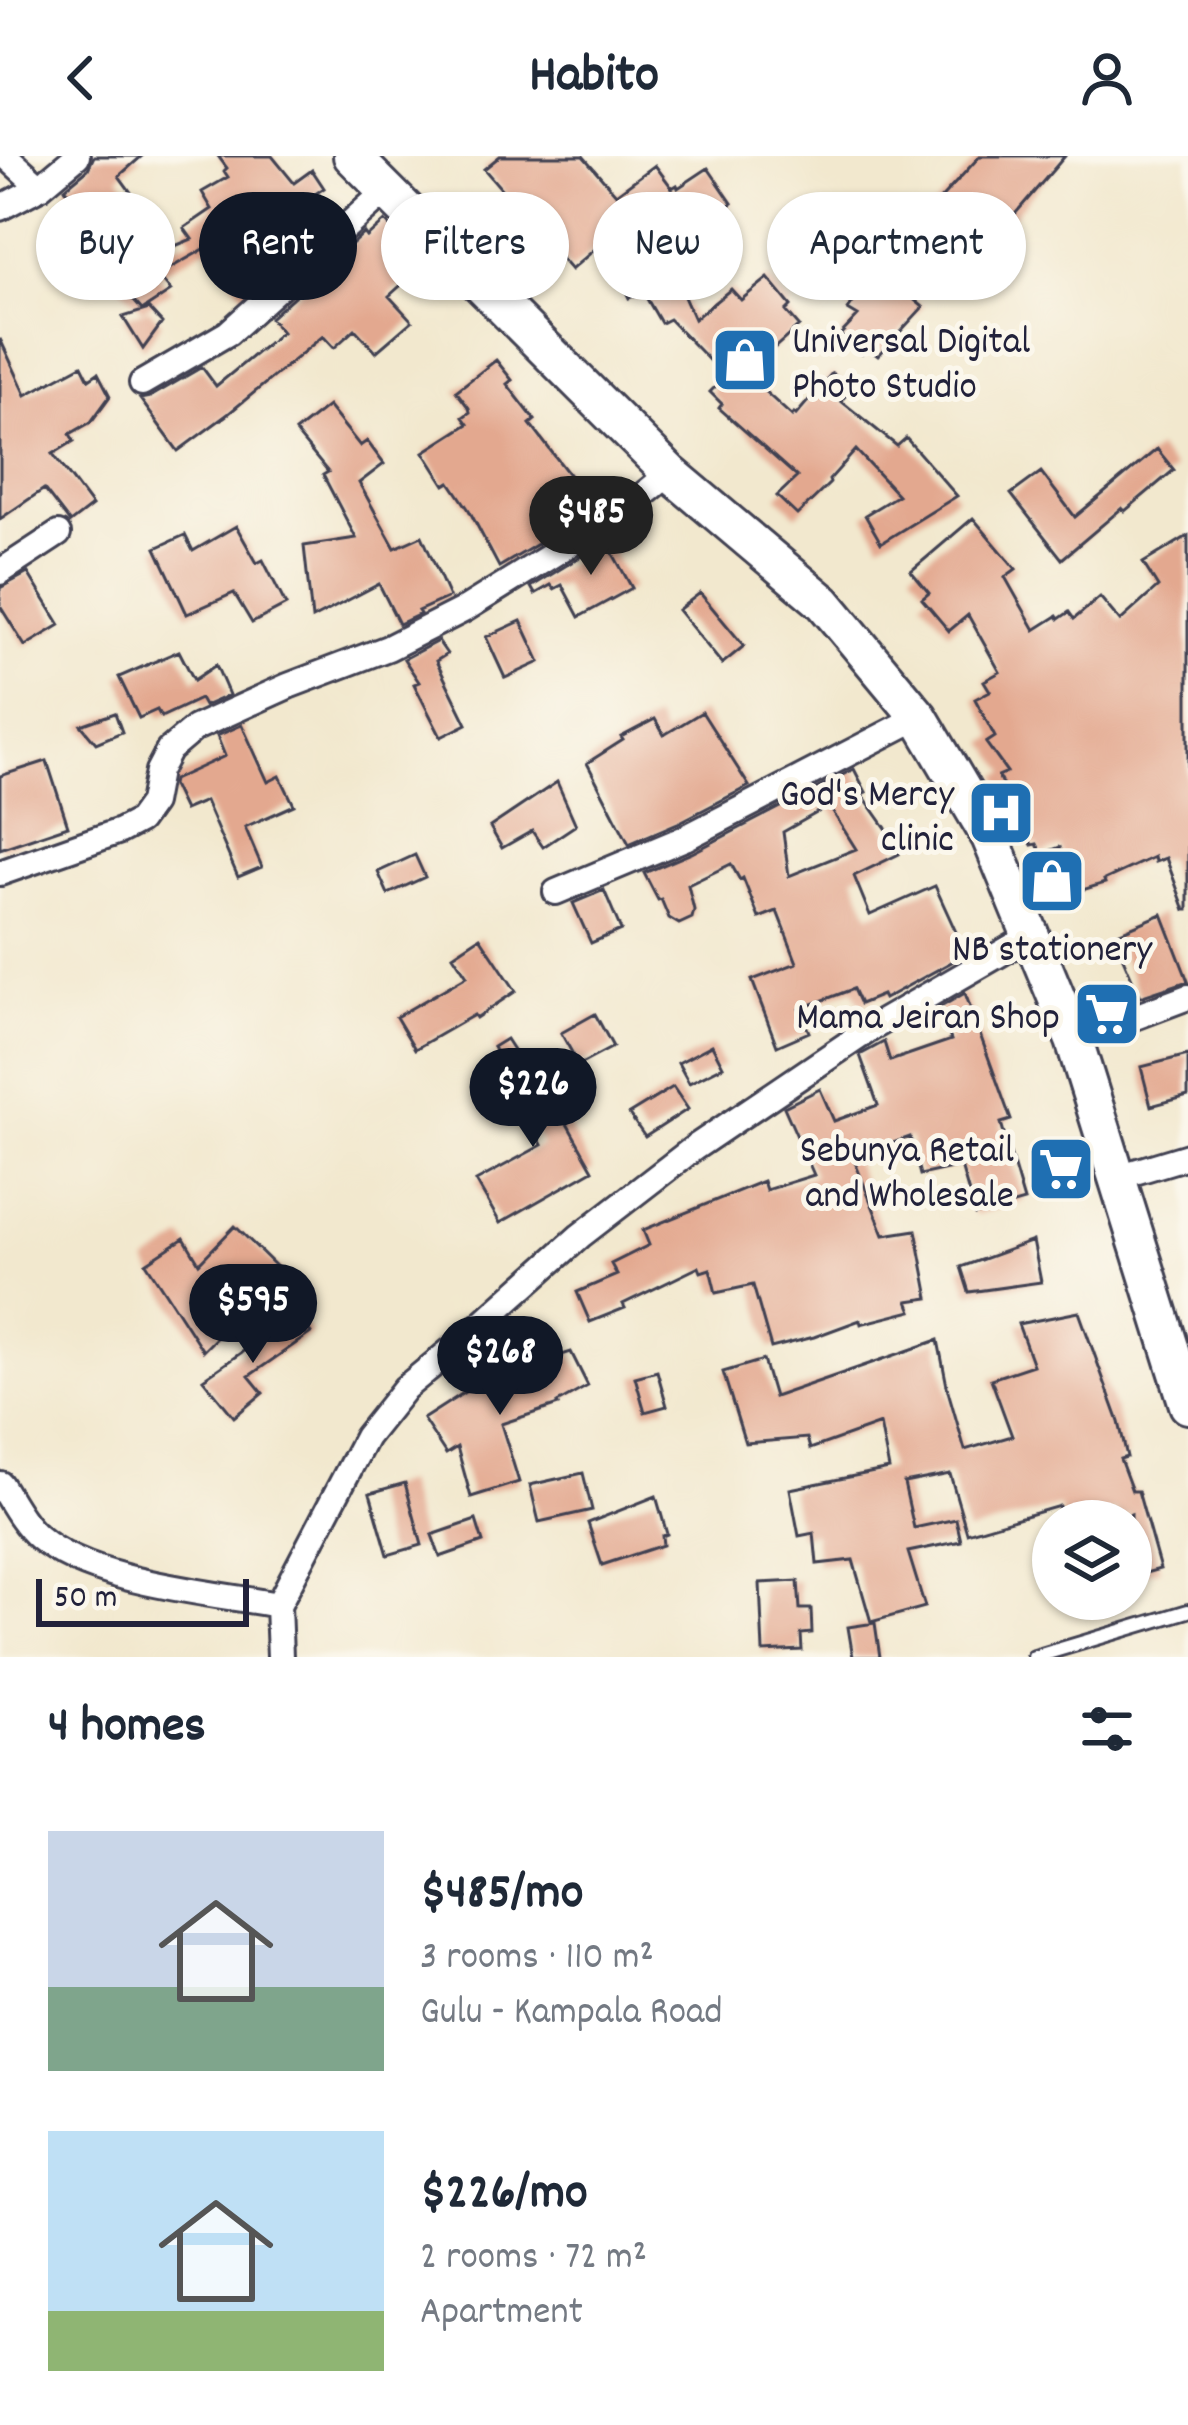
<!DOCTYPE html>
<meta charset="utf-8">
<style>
body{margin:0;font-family:Dekko,sans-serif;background:#f6f6f7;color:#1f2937;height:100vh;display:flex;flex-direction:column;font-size:45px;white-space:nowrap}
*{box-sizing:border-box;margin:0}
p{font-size:39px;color:#747a83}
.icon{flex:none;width:66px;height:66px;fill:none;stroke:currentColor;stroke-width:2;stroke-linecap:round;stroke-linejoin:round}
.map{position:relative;height:1501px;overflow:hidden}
.sheet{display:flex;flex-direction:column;background:#fff;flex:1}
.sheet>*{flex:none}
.banner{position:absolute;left:36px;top:36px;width:1116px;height:108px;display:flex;gap:24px}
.controls{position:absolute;left:1032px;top:1344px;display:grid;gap:24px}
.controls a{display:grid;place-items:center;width:120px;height:120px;border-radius:50%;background:#fff;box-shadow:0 3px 9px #0004;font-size:60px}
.scale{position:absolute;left:36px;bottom:30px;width:213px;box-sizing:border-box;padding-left:12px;border:6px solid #22223b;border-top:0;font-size:33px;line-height:42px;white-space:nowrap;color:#22223b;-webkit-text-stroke:9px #fbf7ec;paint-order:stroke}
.price{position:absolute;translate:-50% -102px;padding:0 27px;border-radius:42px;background:#111827;color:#fff;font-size:39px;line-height:78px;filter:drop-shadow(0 3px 6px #0008)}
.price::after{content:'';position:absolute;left:50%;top:72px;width:36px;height:27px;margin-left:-18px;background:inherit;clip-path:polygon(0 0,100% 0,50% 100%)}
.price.current{background:#222;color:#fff}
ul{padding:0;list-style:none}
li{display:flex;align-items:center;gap:36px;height:300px;padding:0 48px}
li span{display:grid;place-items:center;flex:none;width:336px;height:240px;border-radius:0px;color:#555}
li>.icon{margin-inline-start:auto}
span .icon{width:144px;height:144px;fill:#fffc;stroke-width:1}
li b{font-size:51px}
h2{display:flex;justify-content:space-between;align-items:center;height:144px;padding:0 48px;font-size:51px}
.chip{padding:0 42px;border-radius:54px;background:#fff;box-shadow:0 3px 9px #0004;font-size:42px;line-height:108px}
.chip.current{background:#111827;color:#fff}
header{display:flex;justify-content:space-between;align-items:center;height:156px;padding:0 48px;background:#fff;font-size:54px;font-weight:800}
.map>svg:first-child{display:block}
.building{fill:#e3a88f;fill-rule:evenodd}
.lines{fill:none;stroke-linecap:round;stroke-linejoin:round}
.service-casing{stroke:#414051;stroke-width:18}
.minor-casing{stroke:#414051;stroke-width:30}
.primary-casing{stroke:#414051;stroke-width:42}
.service{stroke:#fff;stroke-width:12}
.minor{stroke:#fff;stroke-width:24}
.primary{stroke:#fff;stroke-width:36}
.labels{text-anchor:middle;stroke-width:10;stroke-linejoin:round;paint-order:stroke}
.poi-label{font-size:39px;fill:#22223b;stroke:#fbf7ec;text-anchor:end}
</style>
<header><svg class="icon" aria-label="back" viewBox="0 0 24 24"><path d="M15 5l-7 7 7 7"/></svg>Habito<svg class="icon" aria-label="person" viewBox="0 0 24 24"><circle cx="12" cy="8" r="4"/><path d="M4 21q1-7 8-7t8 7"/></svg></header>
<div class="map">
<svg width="1188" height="1501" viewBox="0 0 1188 1501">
<rect width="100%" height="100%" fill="#fbf7ec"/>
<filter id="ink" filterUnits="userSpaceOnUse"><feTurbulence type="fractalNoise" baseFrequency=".00833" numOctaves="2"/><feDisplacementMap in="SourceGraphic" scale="24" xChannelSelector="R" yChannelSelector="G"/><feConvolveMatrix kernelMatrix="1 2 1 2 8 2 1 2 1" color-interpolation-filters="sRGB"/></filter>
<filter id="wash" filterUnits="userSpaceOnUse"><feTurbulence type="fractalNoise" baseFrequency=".004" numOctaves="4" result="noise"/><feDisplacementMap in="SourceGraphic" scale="48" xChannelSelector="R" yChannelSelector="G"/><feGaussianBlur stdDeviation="2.7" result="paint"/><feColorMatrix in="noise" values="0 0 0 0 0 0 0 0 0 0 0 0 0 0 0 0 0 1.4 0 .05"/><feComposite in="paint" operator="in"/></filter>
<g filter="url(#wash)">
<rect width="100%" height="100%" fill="#f2e8ce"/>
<g id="blocks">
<path class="building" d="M94,0H142L119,20L146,57L91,96L77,76L88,69L65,32L88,13Z
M218,0H272L294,27L312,14L324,32L299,49L319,73L245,140L206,92L158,119L171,135L142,154L109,117L192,83L184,72L212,53L202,36L228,21L224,15L227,12Z
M500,0H583L616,38L655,9L672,32L677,29L678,32L708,12L732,47L699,69L714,86L675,121L694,163L731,133L741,144L768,122L791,150L786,155L799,170L762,203L764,206L761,209L763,213L751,223L792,260L794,257L796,259L832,217L851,233L841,245L897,290L906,282L957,340L881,387L865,359L898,339L856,294L829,324L830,327L797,359L777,340L797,321L719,252L722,248L710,236L725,221L669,163L661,167L643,136L629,142L603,86L571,114L484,13Z
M980,0H1065L990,87L963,66L947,82L925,60Z
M385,65L418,102L403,115L409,122L389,140L412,165L376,196L355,173L334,192L323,180L228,258L178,295L140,243L150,241L202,211L216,230L282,176L270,162L364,77L367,81Z
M890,123L923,151L878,200L868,192L862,198L840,179L858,160L848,154L863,132L874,140Z
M149,153L162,167L143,193L123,161Z
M0,183L26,239L82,209L89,223L98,217L110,240L91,266L70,278L74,285L53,298L92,350L70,367L44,333L0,363Z
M496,204L512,224L507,228L535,264L530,268L571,321L558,330L568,345L555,353L568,370L499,411L469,354L450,326L445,329L424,296L468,268L463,261L470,256L469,252L456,235Z
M328,250L360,290L367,285L384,308L359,327L395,392L422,380L449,441L418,455L420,458L399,468L379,428L312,463L304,390L356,382L323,319L328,316L295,276Z
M1157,293L1174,314L1125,355L1122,352L1062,403L1011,338L1041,316L1075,361Z
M973,362L1016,413L1005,421L1035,474L1057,460L1059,463L1069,456L1074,463L1100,441L1120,465L1158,431L1143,407L1188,380V754H1185L1166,702L1155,706L1154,701L1104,724L1105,727L1076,736L1060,691L1042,698L1037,688L1032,689L998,620L1007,616L986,587L995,581L975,543L990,535L984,525L1000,516L968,459L949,475L922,443L929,437L911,415Z
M236,370L257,407L263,404L286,449L252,467L234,437L187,458L156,392L185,379L193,395Z
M619,377L626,389L612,396L632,432L579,461L562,429L554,433L551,429L535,438L531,431Z
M28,417L60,469L25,490L0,450V432Z
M700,437L744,490L722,508L678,454Z
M521,465L540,506L505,522L486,481Z
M438,485L447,498L436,505L467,568L441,581L414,528L419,526L404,503Z
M179,495L194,524L216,509L229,539L204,550L200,543L161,561L157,554L139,562L119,521Z
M702,556L749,630L678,667L629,688L587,607L623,584L621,581L655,563L664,579Z
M115,557L122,576L96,587L81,569Z
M242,569L268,626L280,620L294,649L245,671L262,711L238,721L205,645L184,654L172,629L173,624L225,600L217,580Z
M47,605L68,670L0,693V620Z
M854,613L866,636L862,638L888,675L899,698L854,720L870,759L935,730L966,798L884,843L882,839L860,848L853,833L799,853L809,876L777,890L752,824L797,807L777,755L759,762L743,722L740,724L731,708L688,729L694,754L692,762L679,768L669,762L661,743L658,744L644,717L692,697ZM829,650L856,693L789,720L783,676Z
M557,626L576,669L543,691L532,675L502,692L490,671Z
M415,699L425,721L388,738L378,716Z
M604,734L621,774L591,787L573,747Z
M1162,758L1188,825L1140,841L1113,779Z
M480,781L516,835L476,862L474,859L415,893L396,861L467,820L453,799Z
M965,837L1011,964L1001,967L1024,1045L975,1059L961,1010L920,1019L910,981L853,1001L884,1079L916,1074L929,1142L908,1145L912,1155L861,1168L860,1164L814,1181L771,1192L753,1129L716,1137L710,1113L701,1116L699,1111L623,1148L625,1152L590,1166L577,1136L617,1119L611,1108L649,1089L643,1074L763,1025L766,1034L814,1019L784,951L820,933L834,965L878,949L860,899L884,886L890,905L951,884L939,852Z
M595,858L613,891L579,909L561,877Z
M506,883L550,951L556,948L593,1014L500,1067L476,1025L542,989L493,891Z
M712,889L723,910L689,927L678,907Z
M1188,899V940L1151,950L1141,911Z
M673,931L688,953L645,981L629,958Z
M235,1070L282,1116L203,1195L146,1107L184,1082L199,1107Z
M1033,1085L1041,1126L969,1136L961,1111Z
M1079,1156L1119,1266L1127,1301L1120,1303L1132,1335H1138L1160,1413L1131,1421V1358L1118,1363L1115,1354L1084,1365H1065L1059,1350L967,1377L950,1318L904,1327L914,1372L956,1363L961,1385L908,1396L925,1451L871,1466L853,1404L817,1408L814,1377L799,1380L790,1333L889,1313L880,1268L810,1293L807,1282L745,1287L723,1216L763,1204L774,1241L938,1184L948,1235L965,1294L1012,1280L991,1223L1033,1209L1018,1168Z
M297,1158L311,1177L249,1220L263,1237L234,1261L203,1223Z
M571,1196L588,1230L557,1247L558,1249L501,1268L519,1326L471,1341L457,1291L446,1298L423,1263L482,1225Z
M657,1215L667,1250L645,1256L635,1221Z
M583,1317L592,1354L539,1366L530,1329Z
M405,1327L422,1389L388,1399L370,1337Z
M656,1340L667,1378L662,1380L663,1389L602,1409L588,1367Z
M476,1364L483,1386L440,1401L432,1379Z
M798,1425L800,1453H811L812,1477L801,1478L802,1494L763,1496L760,1427Z
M875,1467L880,1501H853L848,1471Z"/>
</g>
</g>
<g filter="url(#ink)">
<use href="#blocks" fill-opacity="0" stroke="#414051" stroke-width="3"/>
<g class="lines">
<defs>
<path id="service" d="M1034,1501L1188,1455"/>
<path id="minor" d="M6,0L40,31
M0,52L40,31L77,0
M142,227L228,177L386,35
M0,416L58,378
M0,717L120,675L139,665L152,647L158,615L169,594L195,572L288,530L388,492L465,453L626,353L670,317
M556,736L685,682L919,561
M1074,884L1188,841
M1118,1021L1188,1000
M0,1328C12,1347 22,1367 38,1381C91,1427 208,1436 278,1449
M280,1501L278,1449L366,1281L405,1232L467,1181L580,1080L694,992L870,873L1031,780"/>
<path id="primary" d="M352,0L670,317L824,447L919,561L990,681L1074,884L1188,1249"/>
</defs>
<use href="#service" class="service-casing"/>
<use href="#minor" class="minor-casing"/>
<use href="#primary" class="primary-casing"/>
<use href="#service" class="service"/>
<use href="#minor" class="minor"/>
<use href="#primary" class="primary"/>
</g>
</g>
<defs>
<symbol id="shop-square" viewBox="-11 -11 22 22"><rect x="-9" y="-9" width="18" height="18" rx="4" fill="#1f6fb2" stroke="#fbf7ec"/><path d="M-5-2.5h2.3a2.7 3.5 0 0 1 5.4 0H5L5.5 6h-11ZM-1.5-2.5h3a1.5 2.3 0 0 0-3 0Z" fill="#fff"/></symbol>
<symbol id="hospital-square" viewBox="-11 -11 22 22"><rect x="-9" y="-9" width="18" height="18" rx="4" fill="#1f6fb2" stroke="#fbf7ec"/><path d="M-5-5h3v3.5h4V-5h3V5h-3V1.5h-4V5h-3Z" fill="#fff"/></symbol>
<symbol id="supermarket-square" viewBox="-11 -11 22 22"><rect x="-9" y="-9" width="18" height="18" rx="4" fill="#1f6fb2" stroke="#fbf7ec"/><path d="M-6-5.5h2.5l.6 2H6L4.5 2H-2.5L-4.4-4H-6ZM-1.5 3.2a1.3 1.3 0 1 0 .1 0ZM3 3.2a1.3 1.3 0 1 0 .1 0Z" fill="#fff"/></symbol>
</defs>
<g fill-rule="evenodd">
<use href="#shop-square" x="707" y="166" width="76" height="76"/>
<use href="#hospital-square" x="963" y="619" width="76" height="76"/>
<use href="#shop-square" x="1014" y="687" width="76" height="76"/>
<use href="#supermarket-square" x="1069" y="820" width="76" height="76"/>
<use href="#supermarket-square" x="1023" y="975" width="76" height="76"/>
</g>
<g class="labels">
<g class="poi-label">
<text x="792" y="196" text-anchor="start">Universal Digital<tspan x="792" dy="45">Photo Studio</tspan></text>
<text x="954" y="649">God's Mercy<tspan x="954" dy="45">clinic</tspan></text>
<text x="1052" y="804" text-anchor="middle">NB stationery</text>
<text x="1060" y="872">Mama Jeiran Shop</text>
<text x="1014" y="1005">Sebunya Retail<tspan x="1014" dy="45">and Wholesale</tspan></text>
</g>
</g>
</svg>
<div class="controls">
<a><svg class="icon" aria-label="layers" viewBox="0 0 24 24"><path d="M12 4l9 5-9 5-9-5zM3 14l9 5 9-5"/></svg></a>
</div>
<div class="scale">50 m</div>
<b class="price current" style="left:591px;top:422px">$485</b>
<b class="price" style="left:533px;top:994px">$226</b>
<b class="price" style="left:253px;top:1210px">$595</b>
<b class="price" style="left:500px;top:1262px">$268</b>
<div class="banner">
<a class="chip">Buy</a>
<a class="chip current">Rent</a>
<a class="chip">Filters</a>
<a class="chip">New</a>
<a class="chip">Apartment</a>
</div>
</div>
<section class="sheet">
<h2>4 homes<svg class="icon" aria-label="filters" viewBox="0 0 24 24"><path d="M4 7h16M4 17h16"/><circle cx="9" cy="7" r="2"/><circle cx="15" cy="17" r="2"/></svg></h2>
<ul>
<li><span style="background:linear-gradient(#c9d6e8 65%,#7fa58c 0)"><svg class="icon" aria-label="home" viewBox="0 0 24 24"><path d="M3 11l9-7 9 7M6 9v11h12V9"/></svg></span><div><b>$485/mo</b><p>3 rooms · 110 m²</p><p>Gulu - Kampala Road</p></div></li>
<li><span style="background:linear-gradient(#bfe0f5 75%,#8fb573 0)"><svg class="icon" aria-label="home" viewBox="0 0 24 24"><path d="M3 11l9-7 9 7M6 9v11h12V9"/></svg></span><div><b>$226/mo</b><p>2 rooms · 72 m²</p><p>Apartment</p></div></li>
</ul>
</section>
